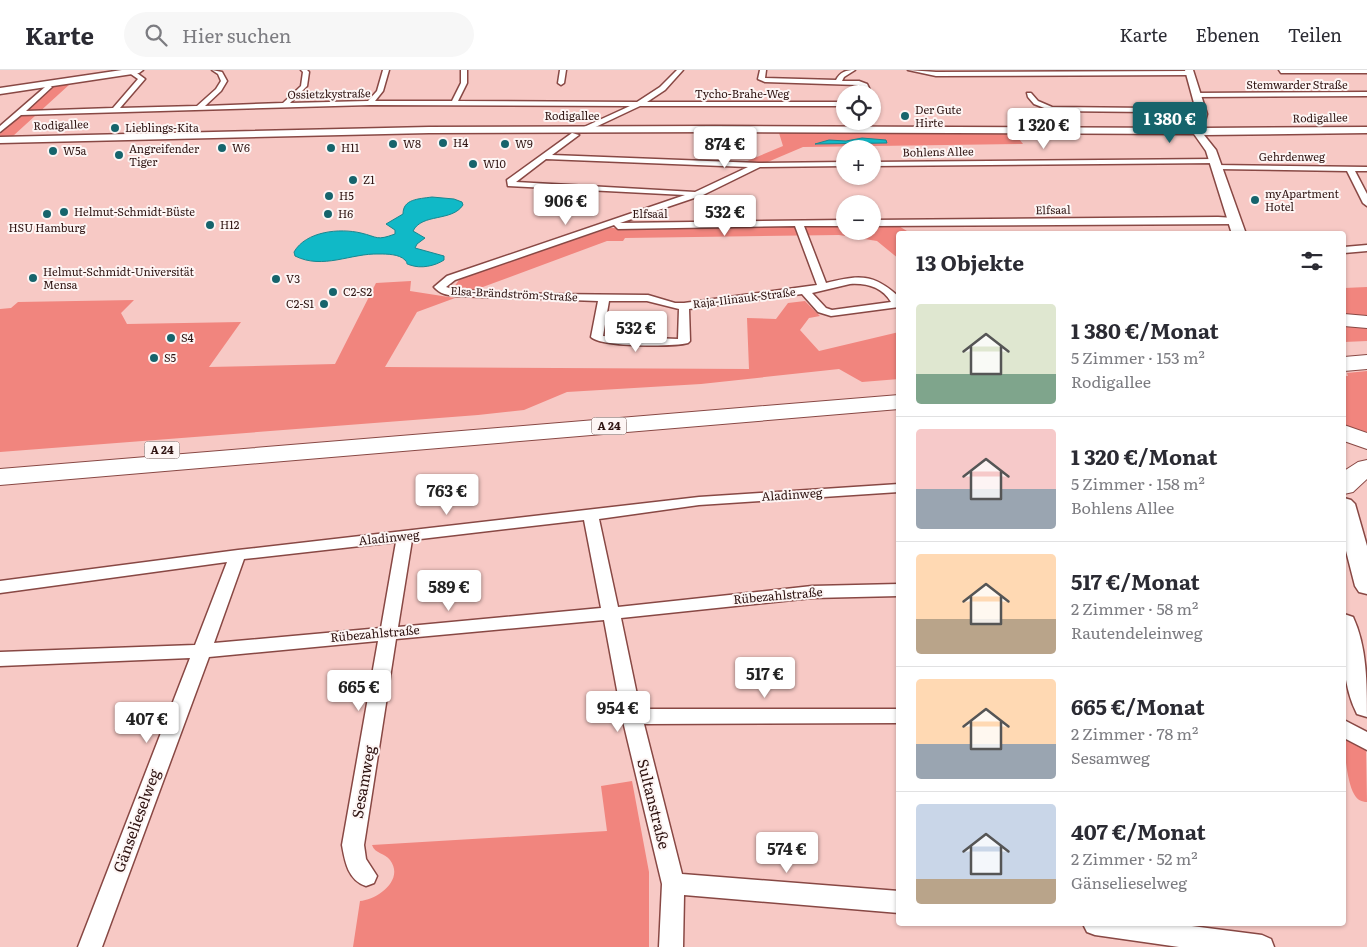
<!DOCTYPE html>
<html lang="de">
<meta charset="utf-8">
<style>
body{margin:0;font-family:Literata,serif;background:#f7f7f7;color:#2b2b33;height:100vh;display:flex;flex-direction:column;font-size:19px;white-space:nowrap}
*{box-sizing:border-box;margin:0}
p{font-size:16px;color:#7c7c81}
.icon{flex:none;width:28px;height:28px;fill:none;stroke:currentColor;stroke-width:2;stroke-linecap:round;stroke-linejoin:round}
.map{position:relative;flex:1;overflow:hidden}
.details{position:absolute;left:896px;top:161px;width:450px;height:695px;display:flex;flex-direction:column;background:#fff;border-radius:5px;box-shadow:0 1px 4px #0004}
.details>*{flex:none}
.fabs{position:absolute;left:836px;top:15px;display:grid;gap:10px}
.fabs a{display:grid;place-items:center;width:45px;height:45px;border-radius:50%;background:#fff;box-shadow:0 1px 4px #0004;font-size:25px}
.price{position:absolute;translate:-50% -42px;padding:0 11px;border-radius:5px;background:#fff;color:#222;font-size:16px;line-height:32px;filter:drop-shadow(0 1px 2px #0008)}
.price::after{content:'';position:absolute;left:50%;top:30px;width:15px;height:11px;margin-left:-8px;background:inherit;clip-path:polygon(0 0,100% 0,50% 100%)}
.price.selected{background:#16646c;color:#fff}
ul{padding:0;list-style:none}
li{display:flex;align-items:center;gap:15px;height:125px;padding:0 20px}
li+li{border-top:1px solid #e1e1e2}
li span{display:grid;place-items:center;flex:none;width:140px;height:100px;border-radius:5px;color:#555}
li>.icon{margin-inline-start:auto}
span .icon{width:60px;height:60px;fill:#fffc;stroke-width:1}
li b{font-size:21px}
h2{display:flex;justify-content:space-between;align-items:center;height:60px;padding:0 20px;font-size:21px}
header{display:flex;align-items:center;gap:30px;box-sizing:border-box;height:70px;padding:0 25px;background:#fff;border-bottom:1px solid #e1e1e2}
header strong{font-size:24px}
nav{display:flex;gap:28px;margin-inline-start:auto;font-size:18px}
.search{width:350px;height:45px;background:#f7f7f7;display:flex;align-items:center;gap:12px;box-sizing:border-box;padding:0 18px;border-radius:28px;color:#7c7c81;font-size:19px}
.map>svg:first-child{display:block}
.green{fill:#f1857e}
.water{fill:#10b9c7;stroke:#198790}
.lines{fill:none;stroke-linecap:round;stroke-linejoin:round}
.street-casing{stroke:#884844;stroke-width:3}
.secondary-casing{stroke:#884844;stroke-width:3}
.highway-casing{stroke:#884844;stroke-width:2}
.street{fill:#fff;fill-rule:evenodd}
.secondary{fill:#fff;fill-rule:evenodd}
.highway{fill:#fff;fill-rule:evenodd}
.poi-dot{fill:#16646c;stroke:#fdf5f4;stroke-width:2}
.labels{text-anchor:middle;stroke-width:4;stroke-linejoin:round;paint-order:stroke}
.far-street-label{font-size:11px;fill:#2e1311;stroke:#fdf5f4}
.far-poi-label{font-size:11px;fill:#2e1311;stroke:#fdf5f4;text-anchor:start}
.shield{fill:#fdf5f4;stroke:#6c5755;stroke-width:1}
.shield-label{font-size:11px;font-weight:bold;fill:#2e1311}
.street-label{font-size:12px;fill:#2e1311;stroke:#fdf5f4}
.near-street-label{font-size:15px;fill:#2e1311;stroke:#fdf5f4}
</style>
<header>
<strong>Karte</strong>
<div class="search"><svg class="icon" aria-label="search" viewBox="0 0 24 24"><circle cx="10" cy="10" r="6"/><path d="M15 15l6 6"/></svg>Hier suchen</div>
<nav><a>Karte</a><a>Ebenen</a><a>Teilen</a></nav>
</header>
<div class="map">
<svg width="1367" height="877" viewBox="0 0 1367 877">
<rect width="100%" height="100%" fill="#f7c9c5"/>
<path class="green" d="M70,14L13,66L0,67V64L51,17Z
M1014,62L1023,74L803,77L763,94H746L745,92L783,76L779,63Z
M897,155L912,164H899V189L877,171L839,165L625,168L623,171H607L472,221L452,220L461,207L610,158L845,156V161H872L873,156Z
M411,211L410,221L455,228L417,242L385,297L749,299L747,248L776,249L788,233L805,231L820,246L809,248L800,260L819,281L899,262V309L862,312L839,299L701,314L567,322L524,340L478,345L0,382V239L11,238L18,232L134,230L121,243L127,254L241,252L209,297L335,294L376,213Z
M1367,217V246L1344,245V218Z
M1344,257H1367V271L1344,272Z
M1367,301V370L1344,354V306H1348L1347,303Z
M1344,665L1366,679L1367,732C1362,732 1357,730 1354,724C1347,712 1344,680 1344,665Z
M632,711L649,802V877H353L360,831C377,830 405,810 390,790C385,783 375,784 372,775L607,761L601,716Z"/>
<path class="water" d="M862,68L886,70L887,73L815,74L829,70L846,71Z
M432,127L454,129L462,132L463,135C452,152 422,143 413,161L425,168L417,174L415,178L444,186V190C435,196 421,199 410,195C404,193 409,194 405,190C399,184 387,184 379,184C351,183 323,200 295,186L294,182C306,161 340,158 361,163C378,167 376,171 395,164V160L386,154L403,144C403,129 418,129 432,127Z"/>
<g class="lines">
<defs>
<path id="street" d="M128,0H133L145,9L120,38L197,36L216,19L221,11L218,4L212,0L222,2L227,11L221,21L205,36L283,33L301,16L303,2L301,0H307L309,2L307,16L290,33L368,31L377,21L383,0H389L383,21L375,31H452L461,13V0H467V13L458,31L637,32L660,17L677,0H683L665,20L647,32H845V36H640L587,61L583,59L584,57L630,36L370,35L21,45L0,62V56L45,17L42,14L45,12L52,17L26,41L113,38L138,9L128,2Z
M560,0H566L564,13L561,15L558,13Z
M760,0H766L765,8L836,10C840,2 846,0 855,0L844,7L842,11H859L867,14L872,24H866L862,16L858,15L765,12L758,9Z
M908,0L936,2L1190,1L1193,3L1190,5L936,6Z
M1279,0H1367V3H1281Z
M1367,22V26L1196,27L1193,25L1196,23Z
M1027,23H1031L1038,31L1052,37L1151,38L1202,42L1205,44L1202,46L1151,42L1052,41L1034,34L1028,27Z
M572,63L579,65L552,85L759,93L845,92V96L760,97L703,125L620,153L845,150V156H804L826,213C859,205 873,203 899,227V237L831,246L818,242L802,224L689,239L690,271L688,273C674,277 600,277 591,267L598,231L456,226C447,225 440,224 434,217L447,206L685,125L508,116L507,110ZM546,89L748,97L695,122L516,112ZM614,155L618,159L795,156L817,215L684,233H675L648,225L546,224L456,220L446,217L455,210ZM850,214C867,213 882,217 891,232L832,240L826,238L812,223ZM609,231H647L679,239L678,269L603,266Z
M1215,89H1218V93L872,96V92Z
M1214,95L1367,97V101H1355L1367,124V136L1363,133L1347,101L1217,99L1213,97Z
M1218,147L1235,148L1240,151L1235,154L872,156V150Z
M1367,175V181L1344,183V177Z
M899,414V422L699,435L599,449L618,537L812,516L899,514V526L812,528L621,548L640,639H899V653L644,654L682,804L899,821V843L684,825L683,877H659L662,814L622,647L604,550L396,569L364,775L366,789L377,806L374,813L366,816C348,810 345,792 342,775L378,571L209,587L102,877H78L190,588L0,596V582L195,575L227,492L0,523V511L238,480L699,427ZM584,450L601,538L398,557L412,470ZM396,472L381,558L214,573L244,489Z
M1344,650L1367,662V680L1344,668Z
M1083,854H1176L1262,865L1271,869L1274,877H1179L1095,865L1087,862Z"/>
<path id="secondary" d="M122,0H143L139,3L0,24V18Z
M1185,0H1193L1207,44L1203,58L1367,57V63L1204,65L1216,80L1246,164H1232L1206,81L1194,64L715,62L429,63L0,73V67L429,57L715,56L1193,58L1197,44Z
M1344,428L1351,430L1355,434L1367,476V524L1359,522L1355,516L1344,473Z
M1344,544L1353,547C1367,577 1367,614 1367,647L1357,644C1342,615 1342,577 1344,544Z"/>
<path id="highway" d="M1344,244L1367,246V258L1344,256Z
M1367,285V299L1344,301V287Z
M899,325V339L0,415V399Z
M1344,355L1367,363V379L1344,371Z
M1367,390V409L1353,422L1344,424V401L1358,392Z"/>
</defs>
<use href="#street" class="street-casing"/>
<use href="#secondary" class="secondary-casing"/>
<use href="#highway" class="highway-casing"/>
<use href="#street" class="street"/>
<use href="#secondary" class="secondary"/>
<use href="#highway" class="highway"/>
</g>
<g class="poi-dot">
<circle cx="905" cy="46" r="5"/>
<circle cx="115" cy="58" r="5"/>
<circle cx="443" cy="73" r="5"/>
<circle cx="393" cy="74" r="5"/>
<circle cx="505" cy="74" r="5"/>
<circle cx="222" cy="78" r="5"/>
<circle cx="331" cy="78" r="5"/>
<circle cx="53" cy="81" r="5"/>
<circle cx="119" cy="85" r="5"/>
<circle cx="473" cy="94" r="5"/>
<circle cx="353" cy="110" r="5"/>
<circle cx="329" cy="126" r="5"/>
<circle cx="1255" cy="130" r="5"/>
<circle cx="64" cy="142" r="5"/>
<circle cx="47" cy="144" r="5"/>
<circle cx="328" cy="144" r="5"/>
<circle cx="210" cy="155" r="5"/>
<circle cx="33" cy="208" r="5"/>
<circle cx="276" cy="209" r="5"/>
<circle cx="333" cy="222" r="5"/>
<circle cx="324" cy="234" r="5"/>
<circle cx="171" cy="268" r="5"/>
<circle cx="154" cy="288" r="5"/>
</g>
<g class="labels">
<g class="far-street-label">
<text x="1297" y="19">Stemwarder Straße</text>
<text transform="translate(329 24) rotate(-1)" y="4">Ossietzkystraße</text>
<text x="742" y="28">Tycho-Brahe-Weg</text>
<text x="572" y="50">Rodigallee</text>
<text transform="translate(1320 48) rotate(-1)" y="4">Rodigallee</text>
<text transform="translate(61 55) rotate(-2)" y="4">Rodigallee</text>
<text transform="translate(938 82) rotate(-1)" y="4">Bohlens Allee</text>
<text x="1292" y="91">Gehrdenweg</text>
<text transform="translate(1053 140) rotate(-1)" y="4">Elfsaal</text>
<text x="650" y="148">Elfsaal</text>
<text transform="translate(514 224) rotate(3)" y="4">Elsa-Brändström-Straße</text>
<text transform="translate(744 228) rotate(-7)" y="4">Raja-Ilinauk-Straße</text>
</g>
<g class="far-poi-label">
<text x="915" y="44">Der Gute<tspan x="915" dy="13">Hirte</tspan></text>
<text x="125" y="62">Lieblings-Kita</text>
<text x="453" y="77">H4</text>
<text x="403" y="78">W8</text>
<text x="515" y="78">W9</text>
<text x="232" y="82">W6</text>
<text x="341" y="82">H11</text>
<text x="129" y="83">Angreifender<tspan x="129" dy="13">Tiger</tspan></text>
<text x="63" y="85">W5a</text>
<text x="483" y="98">W10</text>
<text x="363" y="114">Z1</text>
<text x="1265" y="128">myApartment<tspan x="1265" dy="13">Hotel</tspan></text>
<text x="339" y="130">H5</text>
<text x="74" y="146">Helmut-Schmidt-Büste</text>
<text x="338" y="148">H6</text>
<text x="220" y="159">H12</text>
<text x="47" y="162" text-anchor="middle">HSU Hamburg</text>
<text x="43" y="206">Helmut-Schmidt-Universität<tspan x="43" dy="13">Mensa</tspan></text>
<text x="286" y="213">V3</text>
<text x="343" y="226">C2-S2</text>
<text x="314" y="238" text-anchor="end">C2-S1</text>
<text x="181" y="272">S4</text>
<text x="164" y="292">S5</text>
</g>
<g class="shield">
<rect x="591.5" y="347.5" width="35" height="17" rx="4"/>
<rect x="144.5" y="371.5" width="35" height="17" rx="4"/>
</g>
<g class="shield-label">
<text x="609" y="360">A 24</text>
<text x="162" y="384">A 24</text>
</g>
<g class="street-label">
<text transform="translate(792 425) rotate(-4)" y="4">Aladinweg</text>
<text transform="translate(389 468) rotate(-6)" y="4">Aladinweg</text>
<text transform="translate(778 526) rotate(-5)" y="4">Rübezahlstraße</text>
<text transform="translate(375 564) rotate(-5)" y="4">Rübezahlstraße</text>
</g>
<g class="near-street-label">
<text transform="translate(364 712) rotate(-80)" y="5">Sesamweg</text>
<text transform="translate(653 734) rotate(76)" y="5">Sultanstraße</text>
<text transform="translate(137 751) rotate(-70)" y="5">Gänselieselweg</text>
</g>
</g>
</svg>
<div class="fabs">
<a><svg class="icon" aria-label="locate" viewBox="0 0 24 24"><circle cx="12" cy="12" r="6"/><path d="M12 2v4M12 18v4M2 12h4M18 12h4"/></svg></a>
<a>+</a>
<a>−</a>
</div>
<b class="price selected" style="left:1170px;top:74px">1 380 €</b>
<b class="price" style="left:1044px;top:80px">1 320 €</b>
<b class="price" style="left:725px;top:99px">874 €</b>
<b class="price" style="left:566px;top:156px">906 €</b>
<b class="price" style="left:725px;top:167px">532 €</b>
<b class="price" style="left:636px;top:283px">532 €</b>
<b class="price" style="left:447px;top:446px">763 €</b>
<b class="price" style="left:449px;top:542px">589 €</b>
<b class="price" style="left:765px;top:629px">517 €</b>
<b class="price" style="left:359px;top:642px">665 €</b>
<b class="price" style="left:618px;top:663px">954 €</b>
<b class="price" style="left:147px;top:674px">407 €</b>
<b class="price" style="left:787px;top:804px">574 €</b>
<section class="details">
<h2>13 Objekte<svg class="icon" aria-label="filters" viewBox="0 0 24 24"><path d="M4 7h16M4 17h16"/><circle cx="9" cy="7" r="2"/><circle cx="15" cy="17" r="2"/></svg></h2>
<ul>
<li><span style="background:linear-gradient(#dfe7d0 70%,#7fa58c 0)"><svg class="icon" aria-label="home" viewBox="0 0 24 24"><path d="M3 11l9-7 9 7M6 9v11h12V9"/></svg></span><div><b>1 380 €/Monat</b><p>5 Zimmer · 153 m²</p><p>Rodigallee</p></div></li>
<li><span style="background:linear-gradient(#f6c9c9 60%,#9aa5b1 0)"><svg class="icon" aria-label="home" viewBox="0 0 24 24"><path d="M3 11l9-7 9 7M6 9v11h12V9"/></svg></span><div><b>1 320 €/Monat</b><p>5 Zimmer · 158 m²</p><p>Bohlens Allee</p></div></li>
<li><span style="background:linear-gradient(#ffd9b3 65%,#b9a48a 0)"><svg class="icon" aria-label="home" viewBox="0 0 24 24"><path d="M3 11l9-7 9 7M6 9v11h12V9"/></svg></span><div><b>517 €/Monat</b><p>2 Zimmer · 58 m²</p><p>Rautendeleinweg</p></div></li>
<li><span style="background:linear-gradient(#ffd9b3 65%,#9aa5b1 0)"><svg class="icon" aria-label="home" viewBox="0 0 24 24"><path d="M3 11l9-7 9 7M6 9v11h12V9"/></svg></span><div><b>665 €/Monat</b><p>2 Zimmer · 78 m²</p><p>Sesamweg</p></div></li>
<li><span style="background:linear-gradient(#c9d6e8 75%,#b9a48a 0)"><svg class="icon" aria-label="home" viewBox="0 0 24 24"><path d="M3 11l9-7 9 7M6 9v11h12V9"/></svg></span><div><b>407 €/Monat</b><p>2 Zimmer · 52 m²</p><p>Gänselieselweg</p></div></li>
</ul>
</section>
</div>
